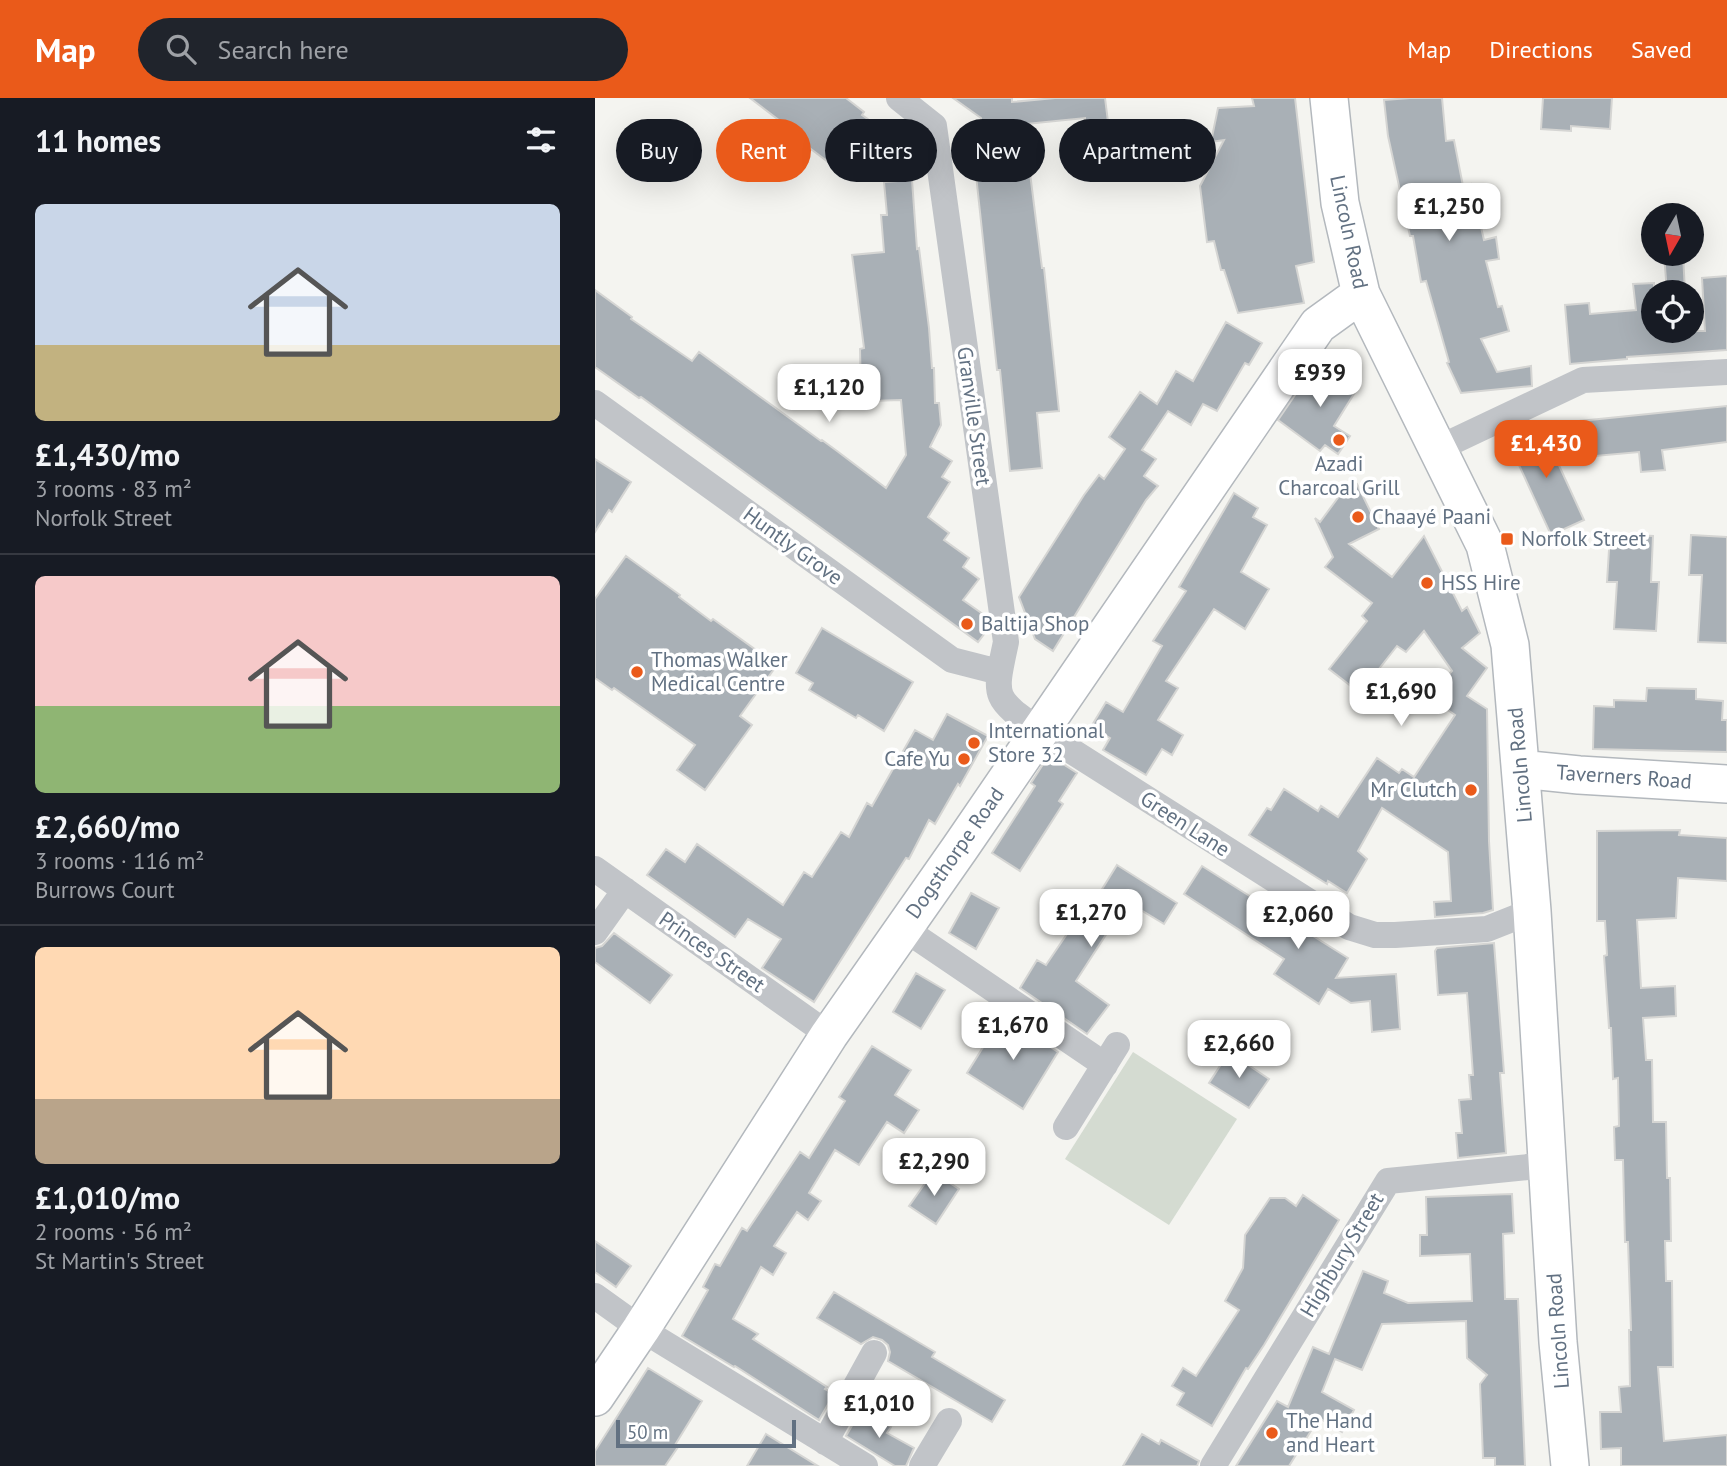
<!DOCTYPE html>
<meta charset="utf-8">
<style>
body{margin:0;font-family:"PT Sans",sans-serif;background:#20242c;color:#f1f3f6;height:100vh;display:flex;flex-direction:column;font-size:26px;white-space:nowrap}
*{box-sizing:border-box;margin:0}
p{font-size:23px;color:#9ea1a6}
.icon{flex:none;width:38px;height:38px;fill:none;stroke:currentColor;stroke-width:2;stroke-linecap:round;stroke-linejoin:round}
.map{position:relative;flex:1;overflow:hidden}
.sheet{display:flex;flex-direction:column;background:#171b24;width:595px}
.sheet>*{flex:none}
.hud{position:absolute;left:21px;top:21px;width:665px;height:63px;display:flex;gap:14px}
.needle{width:46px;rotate:189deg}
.controls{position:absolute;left:1046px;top:105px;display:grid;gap:14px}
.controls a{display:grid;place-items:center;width:63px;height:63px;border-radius:50%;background:#171b24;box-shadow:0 7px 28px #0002;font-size:35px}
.scale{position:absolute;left:21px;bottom:18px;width:180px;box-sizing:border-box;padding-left:7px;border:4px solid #627182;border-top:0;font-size:19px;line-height:24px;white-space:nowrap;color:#627182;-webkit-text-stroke:5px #fff;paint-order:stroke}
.price{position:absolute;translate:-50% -60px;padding:0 16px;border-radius:14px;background:#fff;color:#222;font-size:23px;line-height:46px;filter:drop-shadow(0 2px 4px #0008)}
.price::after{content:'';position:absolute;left:50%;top:42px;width:21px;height:16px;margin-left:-10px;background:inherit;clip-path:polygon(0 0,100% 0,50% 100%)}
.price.current{background:#ea5a1a;color:#fff}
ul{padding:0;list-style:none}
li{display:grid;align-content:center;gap:14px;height:371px;padding:0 35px}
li+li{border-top:2px solid #363941}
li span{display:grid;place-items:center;height:217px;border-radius:10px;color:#555}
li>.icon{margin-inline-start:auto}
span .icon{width:126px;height:126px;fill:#fffc;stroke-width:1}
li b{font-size:30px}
h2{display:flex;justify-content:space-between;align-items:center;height:84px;padding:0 35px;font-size:30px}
.tag{padding:0 24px;border-radius:32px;background:#171b24;box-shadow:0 7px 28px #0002;font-size:24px;line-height:63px}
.tag.current{background:#ea5a1a;color:#fff}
header{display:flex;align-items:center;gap:42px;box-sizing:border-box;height:98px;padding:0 35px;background:#ea5a1a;color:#fff}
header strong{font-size:33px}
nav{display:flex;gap:38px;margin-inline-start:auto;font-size:24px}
.search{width:490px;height:63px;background:#20242c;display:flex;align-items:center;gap:18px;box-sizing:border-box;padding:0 24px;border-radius:38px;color:#9ea1a6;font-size:26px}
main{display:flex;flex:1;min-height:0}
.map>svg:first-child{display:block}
.green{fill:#d4dbd1}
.building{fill:#a9b0b6;stroke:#d5d5d3;stroke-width:2}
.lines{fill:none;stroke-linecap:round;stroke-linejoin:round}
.secondary-casing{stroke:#b3b8bd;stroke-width:40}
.street{stroke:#c1c4c8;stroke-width:26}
.secondary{stroke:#fff;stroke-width:37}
.poi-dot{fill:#ea5a1a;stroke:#fff;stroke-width:2.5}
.labels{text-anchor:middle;stroke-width:7;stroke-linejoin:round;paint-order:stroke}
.street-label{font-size:21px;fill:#627182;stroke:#fff}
.poi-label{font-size:21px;fill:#627182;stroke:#fff;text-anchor:start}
</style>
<header>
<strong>Map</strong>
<div class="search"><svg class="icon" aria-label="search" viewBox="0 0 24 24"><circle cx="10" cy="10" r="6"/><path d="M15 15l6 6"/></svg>Search here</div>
<nav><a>Map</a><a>Directions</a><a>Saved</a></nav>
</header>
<main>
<section class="sheet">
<h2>11 homes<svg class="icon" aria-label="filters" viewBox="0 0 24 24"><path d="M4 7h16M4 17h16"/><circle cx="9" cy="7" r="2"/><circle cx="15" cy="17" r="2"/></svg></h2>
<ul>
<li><span style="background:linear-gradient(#c9d6e8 65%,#c2b280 0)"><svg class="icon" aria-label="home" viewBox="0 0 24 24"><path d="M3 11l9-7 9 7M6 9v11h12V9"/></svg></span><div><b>£1,430/mo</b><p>3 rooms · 83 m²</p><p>Norfolk Street</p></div></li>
<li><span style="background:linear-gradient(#f6c9c9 60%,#8fb573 0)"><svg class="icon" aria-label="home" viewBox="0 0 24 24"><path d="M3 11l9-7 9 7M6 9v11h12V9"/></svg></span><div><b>£2,660/mo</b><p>3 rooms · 116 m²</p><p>Burrows Court</p></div></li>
<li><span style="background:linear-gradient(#ffd9b3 70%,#b9a48a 0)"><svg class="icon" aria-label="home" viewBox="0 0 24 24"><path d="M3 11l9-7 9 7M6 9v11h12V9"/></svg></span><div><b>£1,010/mo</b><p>2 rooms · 56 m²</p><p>St Martin's Street</p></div></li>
</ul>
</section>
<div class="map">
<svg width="1132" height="1368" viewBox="0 0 1132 1368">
<rect width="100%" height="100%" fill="#f4f4f0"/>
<path class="green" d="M538,954L642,1021L574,1127L470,1061Z"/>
<path class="building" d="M155,0H251L269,14L267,17L313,49L289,83L286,41L260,78L252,72L249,76L208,45L210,42Z
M358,0H417V4L460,0H510L513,24L490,27V20L420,27L425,68L434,67L447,170H449L464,313L442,315L447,370L415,373L405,272H402L378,49L389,48L386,20Z
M657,0H700L719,164L701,168L709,205L643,215L629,172H626L619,143L612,144L605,88L629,42L616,44L623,10L659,8Z
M815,0H847L851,43L859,42L868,88L876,86L889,142L901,139L904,161L891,163L903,209L907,208L914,233L886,241L902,274L936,268L937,288L866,295L852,265L854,264L831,183L826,184L818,138H815L793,38L789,2Z
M948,0H1017L1015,31L976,28V33L946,31Z
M317,82L322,151L324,150L334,230L337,270H339L340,305H344L346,327L335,349L357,363L347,379L355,384L333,419L354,435L349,442L374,460L368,469L384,481L368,502L392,519L393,531L383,544L46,299L44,300L0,269V192L37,219L36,221L97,263L104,254L226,343L227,342L242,353L291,390L311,357L306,302L276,303V296H266L265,251L269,250L257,157L289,154L286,117H292L289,84Z
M1069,156H1088L1090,194H1072Z
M1132,178V252L1032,259V261L975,266L970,207L994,205L995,216L1041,212L1038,186L1059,185V233H1110L1107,180Z
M631,224L667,245L654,267L650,265L622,313L608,306L596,327L573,313L547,352L561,361L549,378L563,388L551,402L458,553L440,541L424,499L489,397L504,377L509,381L530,351L514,339L545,294L562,306L581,273L598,283Z
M724,262L744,275L742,278L762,291L739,328L755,338L743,356L730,347L725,353L683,322Z
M1132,308V344L1067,352L1070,372L1046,374L1044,354L989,359L985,323Z
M946,328L989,422L956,437L913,343Z
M0,361L36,384L17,414L14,412L0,434Z
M762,386L784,431L754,446L797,479L829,438L867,513L872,509L885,535L867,550L892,570L872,598L892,611L894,743L898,812L888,815L840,819L839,804L856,803L853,754L787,710L763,753L772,761L752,795L733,783L732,786L654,737L672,710L676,712L689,691L723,713L726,708L743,719L782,660L804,675L807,671L819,679L860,617L834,599L857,573L829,533L811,554L802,548L765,595L734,571L772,523L767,518L777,505L730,469L738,459L720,420L725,424L748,393Z
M639,395L663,410L658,419L672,427L646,474L674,491L650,531L619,511L571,583L583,590L563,622L588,637L577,657L567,651L551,677L508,652L515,640L496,629L511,604L528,614L567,548L558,543L591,493L584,489Z
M1015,436L1058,438L1056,484H1064L1061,533L1019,531L1022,484H1012Z
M1096,437L1132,439V545L1103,544L1107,477H1094Z
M31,458L85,497L84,499L116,523L118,521L182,567L145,618L157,627L110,692L82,672L100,647L19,590L17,592L0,580V501Z
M227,530L318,584L289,633L263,617L261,620L214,592L218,585L201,575Z
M1052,590L1101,591V601L1128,603L1127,622H1132V654L998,651L999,608L1019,609V602L1051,603Z
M352,616L393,638L365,688L363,686L340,726L334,722L314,761L311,760L219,904L167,870L186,841L153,821L140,839L52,777L71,751L90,764L102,746L188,807L209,774L217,779L246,734L254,739L272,705L277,708L320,632L338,642Z
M454,657L482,675L464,703L468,706L425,773L397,755L440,688L436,685Z
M1085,732L1084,737L1132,740V783L1083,780L1081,820L1042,822L1046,890L1080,888L1081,918L1048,920L1051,962H1057L1058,1024H1071L1072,1080H1075L1076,1143H1070L1071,1183H1077L1078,1269H1063L1069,1343L1132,1337V1368H1026V1350L1006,1351L1005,1314H1026L1024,1289L1035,1288L1034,1232H1036L1033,1144H1030L1028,1062H1020L1019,1029L1024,1028L1023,980L1018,981L1016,930H1014L1009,858L1012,857L1010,823H1002V733Z
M522,767L582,805L569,826L544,811L541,817L529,809L481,883L514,907L492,936L425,890L442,862L451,867L478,827L481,829L489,816L491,817Z
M607,768L753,860L741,880L801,876L805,931L777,934L775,903L756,905L733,891L724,906L679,876L689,861L589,796Z
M376,795L404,810L381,851L354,835Z
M19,835L77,877L55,905L0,864V850L7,848Z
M899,845L909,975H905L911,1055L863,1060L861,1035H867L864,1002L876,1001L874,977H878L872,895L843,897L840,853L842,850Z
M321,875L350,892L326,931L298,914Z
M408,917L463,954L428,1011L372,975Z
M277,948L316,972L300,997L324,1012L309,1035L292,1024L264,1067L240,1052L214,1095L226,1103L213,1122L202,1114L179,1148L191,1155L178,1177L166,1169L138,1221L163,1236L158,1241L232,1289L230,1291L239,1296L224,1322L140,1268L139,1269L87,1238L113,1192L108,1189L120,1166L125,1168L147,1130L152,1133L205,1054L214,1060L250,1003L244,999Z
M634,954L674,981L654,1010L614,985Z
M338,1074L364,1091L341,1126L314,1108Z
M917,1096L919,1135L908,1136L910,1201H923L930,1368H900V1360H888L885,1286L892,1277L872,1260L871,1223L787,1226L767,1272L740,1261L727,1294L759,1312L747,1334L724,1320L694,1368H641L682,1303L693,1309L718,1249L734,1256L768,1173L793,1183L789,1195L813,1205L877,1203L875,1156L825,1158V1137H832L831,1099Z
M708,1097L744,1122L669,1247L653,1271L651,1270L617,1328L582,1307L589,1295L577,1288L588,1270L601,1278L644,1212L630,1203L648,1170L650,1137L675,1100H690L701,1108Z
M0,1143L36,1168L21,1189L0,1174Z
M239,1194L340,1254L337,1259L410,1302L397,1324L293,1263L295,1254L293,1247L287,1242L278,1239L266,1246L222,1220Z
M53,1270L107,1303L80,1347L83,1349L70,1368H0V1353Z
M266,1312L296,1329L292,1335L319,1350L311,1368H300L251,1338Z
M171,1336L223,1368H152Z
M547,1336L564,1346L566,1342L604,1363L602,1368H528Z"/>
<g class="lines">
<defs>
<path id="secondary" d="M734,0L745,105L766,196L890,447L915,547L937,813L963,1244L975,1368
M926,671L984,677L1132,686
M0,1299L46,1231L234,937L365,750L723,227L766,196"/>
</defs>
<use href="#secondary" class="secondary-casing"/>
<path class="street" d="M304,0L339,28L411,544C399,600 397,599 445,633L754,829L780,837H800L892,831L937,813
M0,305L357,562L404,574
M842,351L988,282L1132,274
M0,771L234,937
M308,830L510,967
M0,834L30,792
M471,1029L522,947
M0,1198L46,1231L270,1368
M230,1344L279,1255
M327,1368L354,1323
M618,1368L793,1083L953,1067"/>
<use href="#secondary" class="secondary"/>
</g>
<g class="poi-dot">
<circle cx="744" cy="342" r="7"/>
<circle cx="763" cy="419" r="7"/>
<rect x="905" y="434" width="14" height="14" rx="3.5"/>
<circle cx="832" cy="485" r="7"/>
<circle cx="372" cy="526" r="7"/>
<circle cx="42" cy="574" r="7"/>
<circle cx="379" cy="645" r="7"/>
<circle cx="369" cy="661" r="7"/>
<circle cx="876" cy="692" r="7"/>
<circle cx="677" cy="1335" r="7"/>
</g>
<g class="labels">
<g class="street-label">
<text transform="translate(754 134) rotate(78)" y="7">Lincoln Road</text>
<text transform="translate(379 318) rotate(82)" y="7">Granville Street</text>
<text transform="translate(198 448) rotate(36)" y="7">Huntly Grove</text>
<text transform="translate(925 667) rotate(-95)" y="7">Lincoln Road</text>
<text transform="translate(1029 679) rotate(4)" y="7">Taverners Road</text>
<text transform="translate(590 726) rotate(33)" y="7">Green Lane</text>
<text transform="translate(360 755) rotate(-55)" y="7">Dogsthorpe Road</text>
<text transform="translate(117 854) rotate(35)" y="7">Princes Street</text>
<text transform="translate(747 1157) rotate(-59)" y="7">Highbury Street</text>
<text transform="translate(963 1233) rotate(-94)" y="7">Lincoln Road</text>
</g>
<g class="poi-label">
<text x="744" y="373" text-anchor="middle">Azadi<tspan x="744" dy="24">Charcoal Grill</tspan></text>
<text x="777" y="426">Chaayé Paani</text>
<text x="926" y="448">Norfolk Street</text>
<text x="846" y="492">HSS Hire</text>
<text x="386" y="533">Baltija Shop</text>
<text x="56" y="569">Thomas Walker<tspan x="56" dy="24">Medical Centre</tspan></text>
<text x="393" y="640">International<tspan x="393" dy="24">Store 32</tspan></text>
<text x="355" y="668" text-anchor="end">Cafe Yu</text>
<text x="862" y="699" text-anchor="end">Mr Clutch</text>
<text x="691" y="1330">The Hand<tspan x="691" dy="24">and Heart</tspan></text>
</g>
</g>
</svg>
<div class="controls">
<a><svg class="needle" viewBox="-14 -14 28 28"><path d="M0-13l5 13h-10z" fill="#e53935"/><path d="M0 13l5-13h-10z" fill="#9ea1a6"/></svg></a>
<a><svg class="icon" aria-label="locate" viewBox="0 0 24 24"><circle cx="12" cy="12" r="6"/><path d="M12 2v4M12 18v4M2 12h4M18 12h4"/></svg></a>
</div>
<div class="scale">50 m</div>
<b class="price" style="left:854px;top:145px">£1,250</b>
<b class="price" style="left:725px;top:311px">£939</b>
<b class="price" style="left:234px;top:326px">£1,120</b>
<b class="price current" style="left:951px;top:382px">£1,430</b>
<b class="price" style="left:806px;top:630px">£1,690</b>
<b class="price" style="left:496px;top:851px">£1,270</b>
<b class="price" style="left:703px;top:853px">£2,060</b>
<b class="price" style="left:418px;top:964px">£1,670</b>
<b class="price" style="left:644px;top:982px">£2,660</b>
<b class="price" style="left:339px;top:1100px">£2,290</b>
<b class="price" style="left:284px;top:1342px">£1,010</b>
<div class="hud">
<a class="tag">Buy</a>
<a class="tag current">Rent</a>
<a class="tag">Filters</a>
<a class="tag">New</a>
<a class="tag">Apartment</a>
</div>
</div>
</main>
